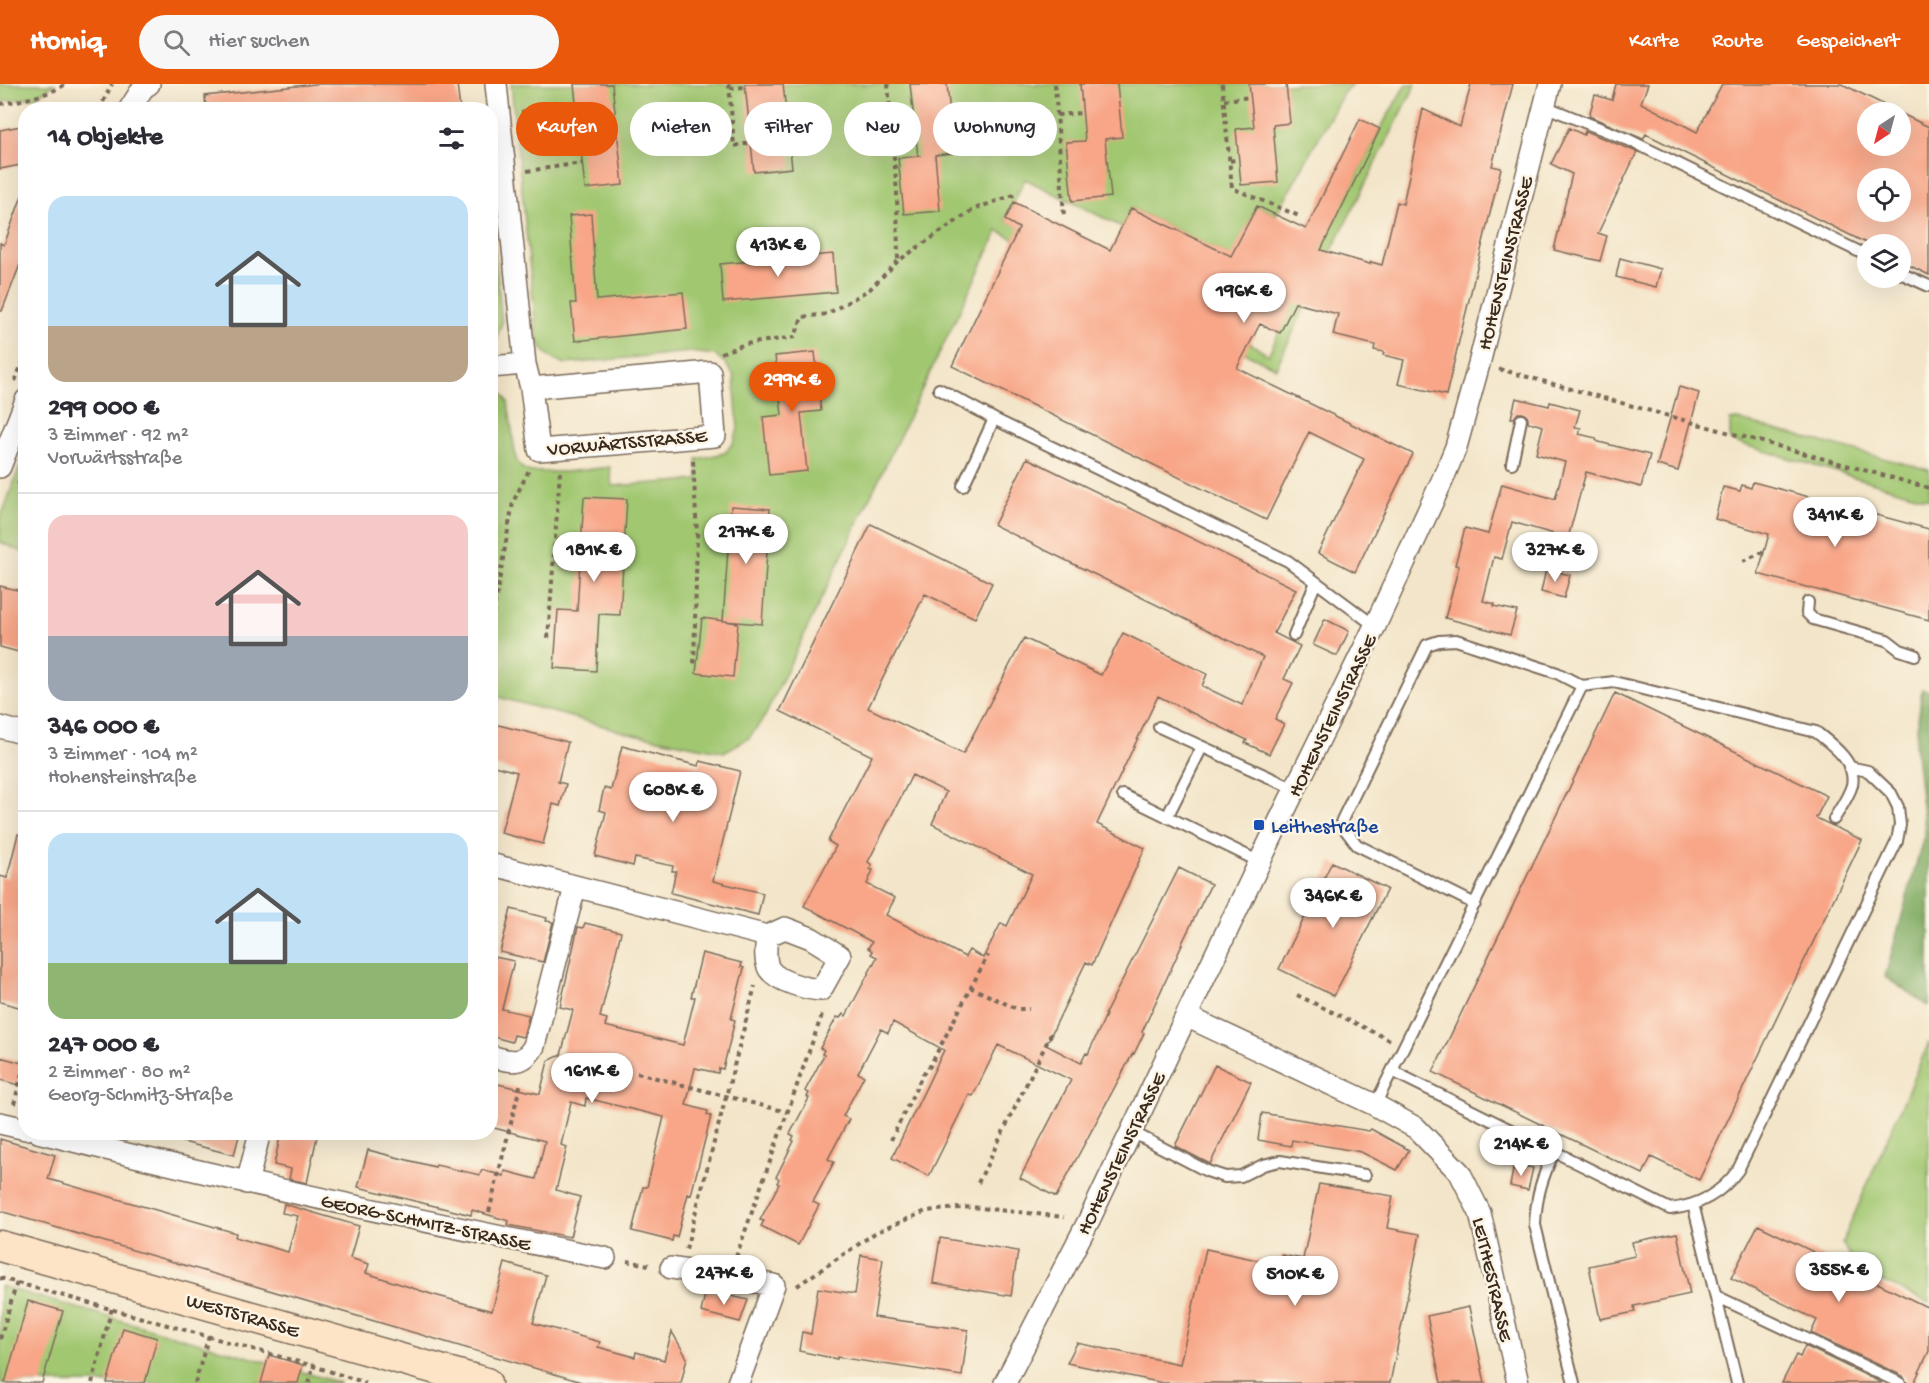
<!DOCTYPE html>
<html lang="de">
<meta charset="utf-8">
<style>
body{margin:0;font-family:"Gochi Hand",sans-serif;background:#f7f7f7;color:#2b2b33;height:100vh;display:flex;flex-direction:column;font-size:22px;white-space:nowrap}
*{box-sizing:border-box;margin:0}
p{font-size:20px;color:#7c7c81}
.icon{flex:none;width:33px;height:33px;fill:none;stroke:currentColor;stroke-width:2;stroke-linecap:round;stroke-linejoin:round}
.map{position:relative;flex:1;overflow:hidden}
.side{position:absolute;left:18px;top:18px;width:480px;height:1038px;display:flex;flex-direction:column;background:#fff;border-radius:24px;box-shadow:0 6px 24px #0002}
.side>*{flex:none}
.banner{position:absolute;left:516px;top:18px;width:570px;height:54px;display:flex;gap:12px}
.needle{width:39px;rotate:216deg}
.fabs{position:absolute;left:1857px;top:18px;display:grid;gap:12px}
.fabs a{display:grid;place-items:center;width:54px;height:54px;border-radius:50%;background:#fff;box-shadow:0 6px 24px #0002;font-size:30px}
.price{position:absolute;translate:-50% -51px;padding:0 14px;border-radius:21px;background:#fff;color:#222;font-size:20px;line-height:39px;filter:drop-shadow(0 2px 3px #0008)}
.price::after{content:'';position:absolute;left:50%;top:36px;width:18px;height:14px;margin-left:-9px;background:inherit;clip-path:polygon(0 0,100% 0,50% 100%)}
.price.current{background:#ea580c;color:#fff}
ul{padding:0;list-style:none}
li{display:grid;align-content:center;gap:12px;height:318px;padding:0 30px}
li+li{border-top:2px solid #e1e1e2}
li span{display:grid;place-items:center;height:186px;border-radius:18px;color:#555}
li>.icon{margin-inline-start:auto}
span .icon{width:108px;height:108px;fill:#fffc;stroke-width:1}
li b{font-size:26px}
h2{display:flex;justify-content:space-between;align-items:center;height:72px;padding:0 30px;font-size:26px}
.tag{padding:0 21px;border-radius:27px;background:#fff;box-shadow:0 6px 24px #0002;font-size:21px;line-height:54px}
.tag.current{background:#ea580c;color:#fff}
header{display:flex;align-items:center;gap:36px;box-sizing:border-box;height:84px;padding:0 30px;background:#ea580c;color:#fff}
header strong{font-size:28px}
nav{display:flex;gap:33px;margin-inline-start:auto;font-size:21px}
.search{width:420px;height:54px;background:#f7f7f7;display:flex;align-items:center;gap:15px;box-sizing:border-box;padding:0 21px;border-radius:33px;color:#7c7c81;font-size:22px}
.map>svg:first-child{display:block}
.green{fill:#a1c771;stroke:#6e7848;stroke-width:1.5}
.forest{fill:#80ac63;stroke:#5e6b40;stroke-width:1.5}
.building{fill:#f8a687;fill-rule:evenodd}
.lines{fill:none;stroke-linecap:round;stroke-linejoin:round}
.lane-casing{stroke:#7b6b5a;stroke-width:14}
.street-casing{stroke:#7b6b5a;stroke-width:24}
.secondary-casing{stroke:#7b6b5a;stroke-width:33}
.path{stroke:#7b6b5a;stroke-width:4;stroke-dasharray:4.5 4.5;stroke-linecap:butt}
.lane{stroke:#fff;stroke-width:10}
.street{stroke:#fff;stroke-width:21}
.secondary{stroke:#fee4c6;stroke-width:30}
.transit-dot{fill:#1a4fb4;stroke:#fcf5e5;stroke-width:2}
.labels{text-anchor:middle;stroke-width:5;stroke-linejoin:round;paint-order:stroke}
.street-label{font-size:20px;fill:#3b2a1e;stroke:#fcf5e5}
.transit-label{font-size:20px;fill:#164399;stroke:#fcf5e5;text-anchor:start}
</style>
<header>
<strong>Homiq</strong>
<div class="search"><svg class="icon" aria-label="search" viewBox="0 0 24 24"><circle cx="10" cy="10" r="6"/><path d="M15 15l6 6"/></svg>Hier suchen</div>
<nav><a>Karte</a><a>Route</a><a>Gespeichert</a></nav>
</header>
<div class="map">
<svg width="1929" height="1299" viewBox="0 0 1929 1299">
<rect width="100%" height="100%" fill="#fcf5e5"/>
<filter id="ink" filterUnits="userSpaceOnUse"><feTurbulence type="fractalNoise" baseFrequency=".0167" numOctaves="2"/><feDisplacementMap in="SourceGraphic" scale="12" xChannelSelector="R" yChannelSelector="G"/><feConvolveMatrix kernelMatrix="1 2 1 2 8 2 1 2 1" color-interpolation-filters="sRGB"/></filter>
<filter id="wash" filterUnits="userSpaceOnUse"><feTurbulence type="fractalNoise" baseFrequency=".008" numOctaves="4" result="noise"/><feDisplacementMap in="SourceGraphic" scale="24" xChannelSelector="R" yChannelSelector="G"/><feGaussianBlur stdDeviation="1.35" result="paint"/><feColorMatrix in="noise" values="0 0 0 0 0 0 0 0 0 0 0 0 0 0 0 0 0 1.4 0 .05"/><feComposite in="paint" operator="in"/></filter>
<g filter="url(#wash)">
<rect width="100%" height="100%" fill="#f3e5c9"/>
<path class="green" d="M0,0H55L35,13L0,18Z
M511,0H1352L1344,8L1276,131L1257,122L1232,173L1131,124L1122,143L1025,95L1005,136L1250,259L1268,271L1380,45L1406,0H1416L1339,152L1276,284L998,147L765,632L749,654L724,668L629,649L491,611L490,303L503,310L508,318L516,376L522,384L530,388H565L610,383L612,402L698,396L697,375L725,369L733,359L738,345L734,292L726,280L715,271L690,268L566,280C551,275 543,269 537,255Z
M491,133L502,239L496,254L491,259Z
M1730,336H1738L1929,386V415L1730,357Z
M25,369V469L0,458V436Z
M1929,958V1219L1858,1186L1842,1159Z
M0,1202L341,1299H0Z"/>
<path class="forest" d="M1922,605L1929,607V922L1885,893L1925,748L1915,660Z"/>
<g id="blocks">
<path class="building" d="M315,0H457L460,26H206L205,12Z
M574,0H612L623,101L585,105Z
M745,0H783L792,84L754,88Z
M910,0H947L954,69L935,71L940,127L904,130L898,74L921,72H918Z
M1080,0H1117L1122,53L1105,55L1111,113L1072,117L1066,58L1085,57Z
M1249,0H1286L1290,39L1273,41L1278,98L1241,101L1236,45L1254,43Z
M1471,0H1513L1492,82L1501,84L1446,311L1398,300L1404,276L1383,271L1384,268L1374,266L1375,261L1333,251L1338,230L1295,219L1280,249L1260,240L1237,284L1413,370L1355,488L1318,469L1364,375L1309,348L1266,436L952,282L1019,144L1005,136L1014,118L1110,166L1131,124L1231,172L1257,122L1306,145L1360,35L1380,45L1321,166L1370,180L1371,178L1382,181L1397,118L1403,120L1423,25L1460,43Z
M1616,0H1648L1641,19L1697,48L1722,0H1842L1899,28H1868V62H1900V29L1929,43V191L1900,177V160H1868L1646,50L1643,55L1589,32L1595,11L1612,16ZM1868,94H1900V128H1868Z
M26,41V80L0,85V46Z
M1569,44L1584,51L1585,47L1637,68L1598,149L1607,152L1600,177L1554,166L1572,90L1551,80Z
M23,109H26V165L2,227H0V159L4,161Z
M591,130L597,216L683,208L687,245L575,257L571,219H576L569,132Z
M833,170L836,208L723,218L720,180Z
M1620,174L1661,185L1656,203L1616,193Z
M815,268L821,327L801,329L807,387L769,391L763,333L782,331L775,272Z
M1679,303L1699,309L1678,387L1657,381Z
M1516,314L1549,322L1550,318L1580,326L1575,343L1581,344L1579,350L1596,354V356L1599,358L1650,371L1641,403L1586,388L1568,454L1512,438L1502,475L1494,473L1483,517L1495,520L1494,522L1517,527L1510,551L1445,534L1459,482L1455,481L1465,444L1488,450L1502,400L1555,415L1565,378L1536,370L1543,342L1528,338V333L1523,329H1518L1514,334H1511Z
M1027,374L1296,505L1274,549L1300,562L1284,595L1293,599L1275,635L1284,640L1269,670L1245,659L1247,656L1158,612L1097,740L1145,764L1092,881L1086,878L1046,961L1081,979L1086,969L1088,970L1106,931L1105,930L1179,784L1211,800L1181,861H1182L1142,948L1144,949L1134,970L1133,969L1056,1113L1020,1094L1071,996L998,961L973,1012L969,1011L929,1092L892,1074L944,966L893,938L888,949L881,945L858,989L864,992L843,1032L849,1035L828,1075L834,1078L813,1118L819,1121L798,1161L761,1142L764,1137L760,1136L779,1100L777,1099L779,1095L776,1093L794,1057L792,1056L794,1052L790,1050L809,1014L807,1013L809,1009L805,1007L824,971L822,970L824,966L820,964L837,933L840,934L843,930L846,932L877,873L871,870L872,867L868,864L872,858L804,822L836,762L828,757L872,672L780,627L871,440L992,499L975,534L925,510L868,624L963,670L1024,554L1101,591L1123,549L1207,590L1202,602L1242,621L1263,573L994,441ZM912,691L946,708L932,740L1032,790L1007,842L1001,839L983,874L969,866L965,873L886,831L895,814L867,800L873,786L870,785L872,781L868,778Z
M1753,398L1929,445V536L1758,490L1769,450L1715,435L1723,403L1740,407L1742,401L1751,404Z
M584,413L627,415L620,531L599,530L596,587L554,584L558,526L577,527Z
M731,422L770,425L762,540L723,537Z
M1546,485L1570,491L1564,514L1541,508Z
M0,502L26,508V570L0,563Z
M702,534L738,539L733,593L696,589Z
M1325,535L1349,547L1337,572L1313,561Z
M1615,609L1827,712L1816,734L1862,756L1699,1096L1651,1073L1643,1090L1433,988Z
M490,639L568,658L558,698L566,700L560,722L553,720L543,760L501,749L517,688L490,681Z
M622,662L699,682L700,677L740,687L713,797L763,809L758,831L671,809L676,787H672L673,782L635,774L633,782L595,772L606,728L599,726L604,704L611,706Z
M18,750L26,751V925L0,918V792L7,794Z
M1332,778L1387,805L1334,912L1279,885Z
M511,825L547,834L546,837L553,838L543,878L500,868Z
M585,839L621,848L600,933L607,935L605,942L683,961L695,913H691L702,869L742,879L741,883L744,884L731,935L735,936L723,985L719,984L718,989L695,984L686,1021L708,1027L707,1031L711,1032L691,1111L688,1110L677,1153L673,1152L672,1157L632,1147L643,1103H647L664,1033L586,1014L585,1022L571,1018L561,1061L567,1063L556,1106L580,1113L570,1153L508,1141L509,1137L472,1126L471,1131L358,1103L368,1066L435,1083L436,1081L480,1091L482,1086L504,1092L505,1087L536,1095L545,1057L490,1043V998L540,1010L548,977L561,971L573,926L560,923L578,843L583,844Z
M490,872L514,877L502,925L529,931L523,953L514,951L512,958L490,952Z
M0,973L26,980V1003L0,996Z
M1215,981L1251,998L1210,1080L1175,1062Z
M1262,1029L1369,1047L1371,1045L1409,1066L1397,1086L1361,1068L1292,1056L1291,1062L1258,1056Z
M176,1048H240L234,1071L175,1056Z
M281,1048H318L307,1099L289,1095L291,1085L274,1081Z
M0,1055L55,1071L48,1095L236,1149L235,1153L288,1168L298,1132L282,1129L284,1120L359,1142L350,1174L369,1180L366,1189L431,1210L492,1227L505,1179L546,1191L533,1239L600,1258L598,1263L635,1273L636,1268L664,1276L672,1248L687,1274L681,1299H585L0,1127Z
M1514,1080L1533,1084L1528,1106L1510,1102Z
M1319,1100L1393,1112L1387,1144L1420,1150L1390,1299H1163L1067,1279L1077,1259L1180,1280L1206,1165L1280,1181L1281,1171L1303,1175Z
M1758,1141L1929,1224V1267L1914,1299H1907L1903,1292L1811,1249L1817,1236L1731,1194Z
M1677,1149L1690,1210L1634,1222L1635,1228L1600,1235L1589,1182L1635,1172L1632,1158Z
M940,1154L1018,1167L1011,1212L933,1199Z
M861,1171L883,1175L874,1233L968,1246L962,1292L837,1273V1275L799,1267L802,1248L811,1250L818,1204L855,1210Z
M706,1206L748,1216L740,1238L701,1228Z
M28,1217L63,1227L42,1299H5Z
M1469,1223L1485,1299H1441L1427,1232Z
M123,1244L157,1254L145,1299H107Z
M1805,1262L1882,1299H1782L1796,1271L1800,1273Z
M269,1271L303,1281L298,1299H261Z"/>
</g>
</g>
<g filter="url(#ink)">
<use href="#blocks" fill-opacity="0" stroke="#7b6b5a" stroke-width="1.5"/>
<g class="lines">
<defs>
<path id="lane" d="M1544,22L1629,56L1868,172
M1900,189L1929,202
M939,305L994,335L1288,477L1375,542
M1512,379L1521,336
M963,402L994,335
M1808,518L1807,529L1813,535L1887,556L1900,566L1915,571
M1294,551L1316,498
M1159,643L1295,705
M1123,711L1260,778
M1167,733L1202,663
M1475,820L1357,761L1344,744L1342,736L1427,561L1439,557L1456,556L1557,589L1582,602L1614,598L1816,648C1831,660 1857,678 1852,701C1849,712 1840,725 1834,735
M1392,987L1670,1125C1699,1122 1721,1110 1738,1086L1897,757L1900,741L1898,723L1891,709L1868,687L1849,683
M1375,1021L1582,602
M1130,1047L1207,1087L1225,1093L1241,1092L1263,1081L1280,1077L1365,1091
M1554,1068C1542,1094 1536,1112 1535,1141L1574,1299
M1693,1120L1737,1299
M1716,1212L1900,1299"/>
<path id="street" d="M496,0L525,280L531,304L539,366L715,352L710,288L531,304
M129,26L143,4L149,0
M490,283L525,280
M0,383L26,316
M0,643L26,650
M490,780L767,852C766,862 764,876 769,885C778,898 807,905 821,906L840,872L811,854L785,844L767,852
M1186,932L1375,1021L1416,1044L1460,1089L1480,1129L1518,1299
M490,972C510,977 522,983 534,962L575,803
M0,1039L26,1045
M38,1048C226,1096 415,1136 605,1174
M247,1099L260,1048
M671,1184L774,1201L738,1299
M1005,1299L1089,1136L1274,748L1375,542L1442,397L1456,363L1479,280L1550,0"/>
<path id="secondary" d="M0,1162L486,1299"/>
</defs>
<use href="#lane" class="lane-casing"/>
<use href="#street" class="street-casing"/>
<use href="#secondary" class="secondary-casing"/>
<path class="path" d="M729,0L734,62L751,59
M888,0L897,109L898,177
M1055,0L1064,133
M1222,0L1232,104L1299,132
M730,4L745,3
M1224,16L1250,13
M0,20C23,16 46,12 66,0
M99,26L112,0
M521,28L577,22
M1057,31L1082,29
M892,47L915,44
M1230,77L1239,75
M527,87L582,79
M721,269L745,260L795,253L802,233L827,230L870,205L898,177L974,125L1017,110
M1499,285L1929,404
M15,297L26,270
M693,377L697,450L694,583
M17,398L26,401
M1743,477L1763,468
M490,548L513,418L529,386
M548,554L560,387
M970,903L1017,925H1029
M1297,911L1390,956
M637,989L787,1028
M14,1020L26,974
M891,1056L923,990L930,982L988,871
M978,1099L1053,946
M489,1128L521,998
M686,1165L755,902
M736,1173L823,928
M627,1177L649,1181
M0,1194L313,1282L366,1299
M797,1202L875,1149L926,1127L971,1123L1064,1133
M0,1255L17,1198
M92,1299L112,1224
M195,1299L209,1251
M309,1299L314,1279"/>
<use href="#lane" class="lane"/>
<use href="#street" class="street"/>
<use href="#secondary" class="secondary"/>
</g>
</g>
<rect class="transit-dot" x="1253" y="735" width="12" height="12" rx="3"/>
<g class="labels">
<g class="street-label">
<text transform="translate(1504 179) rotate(-76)" y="7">HOHENSTEINSTRASSE</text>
<text transform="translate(627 357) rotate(-5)" y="7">VORWÄRTSSTRASSE</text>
<text transform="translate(1331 631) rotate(-64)" y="7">HOHENSTEINSTRASSE</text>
<text transform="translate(1120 1069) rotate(-64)" y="7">HOHENSTEINSTRASSE</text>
<text transform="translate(426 1137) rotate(12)" y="7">GEORG-SCHMITZ-STRASSE</text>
<text transform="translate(1494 1195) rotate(77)" y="7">LEITHESTRASSE</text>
<text transform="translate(243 1230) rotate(16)" y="7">WESTSTRASSE</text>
</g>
<g class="transit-label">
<text x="1271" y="748">Leithestraße</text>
</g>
</g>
</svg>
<div class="fabs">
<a><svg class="needle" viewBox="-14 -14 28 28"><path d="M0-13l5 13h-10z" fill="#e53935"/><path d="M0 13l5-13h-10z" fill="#7c7c81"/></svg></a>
<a><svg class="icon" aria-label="locate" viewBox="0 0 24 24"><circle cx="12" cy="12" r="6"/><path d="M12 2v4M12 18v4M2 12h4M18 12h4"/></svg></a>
<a><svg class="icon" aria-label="layers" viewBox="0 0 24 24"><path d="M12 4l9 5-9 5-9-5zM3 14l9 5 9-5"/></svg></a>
</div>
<b class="price" style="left:778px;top:194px">413K €</b>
<b class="price" style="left:1244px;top:240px">196K €</b>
<b class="price current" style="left:792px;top:329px">299K €</b>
<b class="price" style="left:1835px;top:464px">341K €</b>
<b class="price" style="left:746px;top:481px">217K €</b>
<b class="price" style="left:594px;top:499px">181K €</b>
<b class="price" style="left:1555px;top:499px">327K €</b>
<b class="price" style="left:673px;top:739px">608K €</b>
<b class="price" style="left:1333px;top:845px">346K €</b>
<b class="price" style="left:592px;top:1020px">161K €</b>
<b class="price" style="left:1521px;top:1093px">214K €</b>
<b class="price" style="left:1839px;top:1219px">355K €</b>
<b class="price" style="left:724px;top:1222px">247K €</b>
<b class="price" style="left:1295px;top:1223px">510K €</b>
<div class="banner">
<a class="tag current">Kaufen</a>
<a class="tag">Mieten</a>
<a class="tag">Filter</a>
<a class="tag">Neu</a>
<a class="tag">Wohnung</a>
</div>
<section class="side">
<h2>14 Objekte<svg class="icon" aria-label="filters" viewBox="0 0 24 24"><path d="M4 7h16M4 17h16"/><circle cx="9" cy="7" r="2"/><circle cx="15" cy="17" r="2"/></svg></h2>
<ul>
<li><span style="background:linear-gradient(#bfe0f5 70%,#b9a48a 0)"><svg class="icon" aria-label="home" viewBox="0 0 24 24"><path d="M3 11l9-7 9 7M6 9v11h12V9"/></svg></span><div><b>299 000 €</b><p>3 Zimmer · 92 m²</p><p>Vorwärtsstraße</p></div></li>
<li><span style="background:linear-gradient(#f6c9c9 65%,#9aa5b1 0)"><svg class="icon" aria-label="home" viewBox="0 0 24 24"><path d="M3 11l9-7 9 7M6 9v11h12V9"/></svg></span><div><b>346 000 €</b><p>3 Zimmer · 104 m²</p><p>Hohensteinstraße</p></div></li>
<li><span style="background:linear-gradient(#bfe0f5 70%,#8fb573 0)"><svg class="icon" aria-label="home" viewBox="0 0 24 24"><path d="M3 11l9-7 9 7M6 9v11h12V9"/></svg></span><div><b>247 000 €</b><p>2 Zimmer · 80 m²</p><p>Georg-Schmitz-Straße</p></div></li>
</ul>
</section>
</div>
